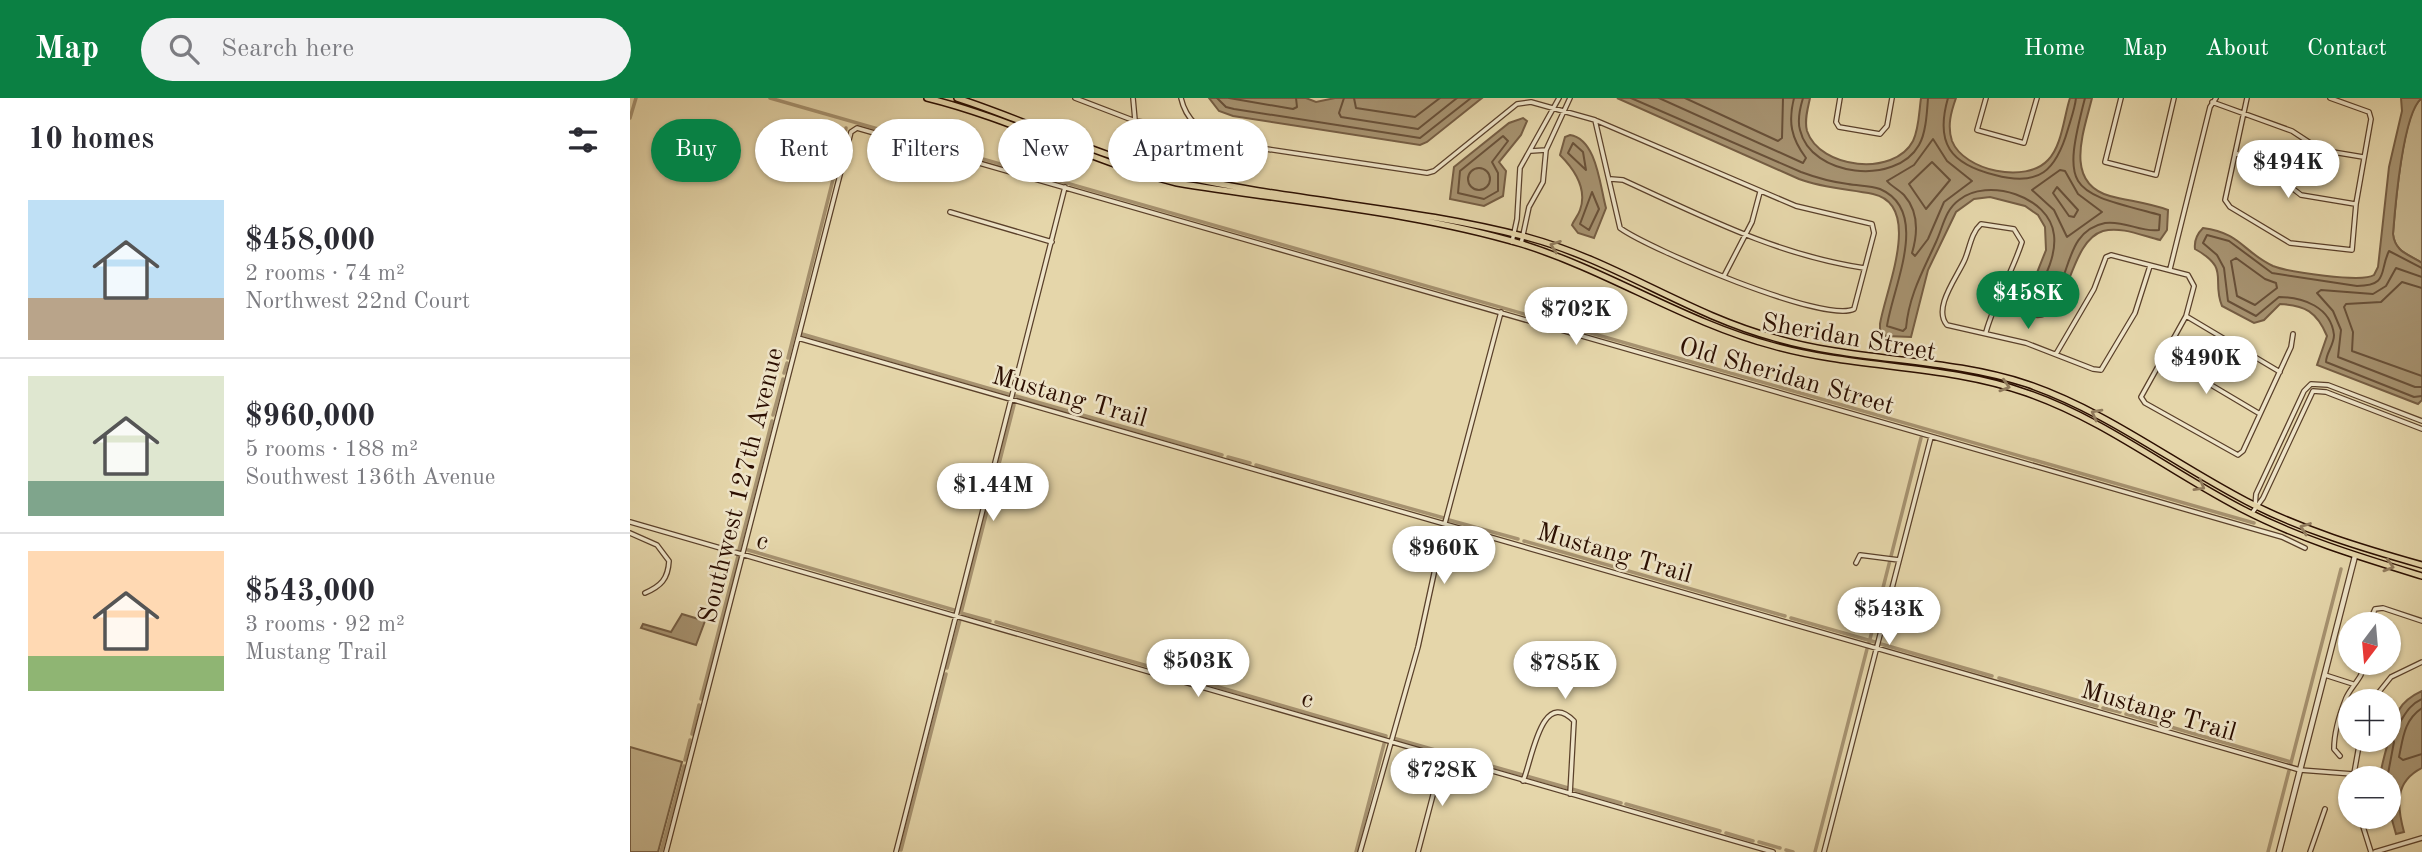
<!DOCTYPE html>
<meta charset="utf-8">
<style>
body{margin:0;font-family:"Old Standard TT",serif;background:#f2f2f3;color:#2b2b33;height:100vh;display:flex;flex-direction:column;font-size:26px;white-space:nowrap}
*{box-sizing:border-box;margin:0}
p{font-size:23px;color:#7c7c81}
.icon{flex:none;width:38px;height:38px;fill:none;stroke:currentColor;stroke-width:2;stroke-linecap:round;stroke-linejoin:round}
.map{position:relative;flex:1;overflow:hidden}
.side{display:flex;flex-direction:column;background:#fff;width:630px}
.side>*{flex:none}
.guide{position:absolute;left:21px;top:21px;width:665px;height:63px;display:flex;gap:14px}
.needle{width:46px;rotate:196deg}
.buttons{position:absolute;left:1708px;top:514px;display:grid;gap:14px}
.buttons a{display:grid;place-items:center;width:63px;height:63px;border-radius:50%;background:#fff;box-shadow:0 2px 5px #0004;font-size:35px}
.price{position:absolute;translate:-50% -60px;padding:0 16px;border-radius:24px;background:#fff;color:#222;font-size:23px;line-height:46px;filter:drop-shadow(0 2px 4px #0008)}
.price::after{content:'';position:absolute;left:50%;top:42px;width:21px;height:16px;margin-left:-10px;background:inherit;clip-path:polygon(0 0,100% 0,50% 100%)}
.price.active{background:#0b8043;color:#fff}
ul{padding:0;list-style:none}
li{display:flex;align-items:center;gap:21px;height:175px;padding:0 28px}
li+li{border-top:2px solid #e1e1e2}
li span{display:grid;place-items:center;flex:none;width:196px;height:140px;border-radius:0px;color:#555}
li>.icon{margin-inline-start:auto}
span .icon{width:84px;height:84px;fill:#fffc;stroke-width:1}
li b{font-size:30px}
h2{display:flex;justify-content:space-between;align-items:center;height:84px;padding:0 28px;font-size:30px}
.pill{padding:0 24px;border-radius:32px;background:#fff;box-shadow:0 2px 5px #0004;font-size:24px;line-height:63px}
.pill.active{background:#0b8043;color:#fff}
header{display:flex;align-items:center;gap:42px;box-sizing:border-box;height:98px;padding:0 35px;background:#0b8043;color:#fff}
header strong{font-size:33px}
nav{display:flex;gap:38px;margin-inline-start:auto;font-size:24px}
.search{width:490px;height:63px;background:#f2f2f3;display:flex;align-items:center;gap:18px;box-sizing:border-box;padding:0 24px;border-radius:38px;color:#7c7c81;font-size:26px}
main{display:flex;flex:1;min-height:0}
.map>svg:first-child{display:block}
.green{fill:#c5b48d;stroke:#786146;stroke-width:2}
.water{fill:#a69270;stroke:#755d43;stroke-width:2}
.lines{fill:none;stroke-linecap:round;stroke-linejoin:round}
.shore{stroke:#685038;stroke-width:2}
.canal{stroke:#a69270;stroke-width:3.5}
.minor-casing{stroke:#5a402a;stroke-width:6}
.tertiary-casing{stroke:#5a402a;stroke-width:7}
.primary-casing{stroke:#2b0e00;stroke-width:8}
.minor{stroke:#eee4c8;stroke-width:3.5}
.tertiary{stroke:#eee4c8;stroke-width:4.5}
.primary{stroke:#e5d6aa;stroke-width:5}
.oneway{stroke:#917c5e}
.labels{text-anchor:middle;stroke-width:5;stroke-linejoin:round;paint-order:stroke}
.street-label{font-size:26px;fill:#2b0e00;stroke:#eee4c8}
</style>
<header>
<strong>Map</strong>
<div class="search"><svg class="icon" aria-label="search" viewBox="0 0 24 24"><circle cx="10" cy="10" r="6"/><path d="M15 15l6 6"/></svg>Search here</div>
<nav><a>Home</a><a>Map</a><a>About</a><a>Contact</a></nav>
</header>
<main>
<section class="side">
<h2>10 homes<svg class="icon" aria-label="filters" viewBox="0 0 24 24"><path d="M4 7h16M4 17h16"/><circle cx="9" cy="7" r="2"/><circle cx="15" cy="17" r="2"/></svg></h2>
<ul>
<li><span style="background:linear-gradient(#bfe0f5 70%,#b9a48a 0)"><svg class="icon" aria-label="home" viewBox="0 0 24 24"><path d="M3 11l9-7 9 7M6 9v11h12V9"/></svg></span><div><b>$458,000</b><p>2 rooms · 74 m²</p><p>Northwest 22nd Court</p></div></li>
<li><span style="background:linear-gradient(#dfe7d0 75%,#7fa58c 0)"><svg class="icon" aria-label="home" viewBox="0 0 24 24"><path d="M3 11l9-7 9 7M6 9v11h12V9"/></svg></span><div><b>$960,000</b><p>5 rooms · 188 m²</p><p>Southwest 136th Avenue</p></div></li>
<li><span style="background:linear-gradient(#ffd9b3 75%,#8fb573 0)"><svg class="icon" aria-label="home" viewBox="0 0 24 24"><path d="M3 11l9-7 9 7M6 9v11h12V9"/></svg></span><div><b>$543,000</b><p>3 rooms · 92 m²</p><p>Mustang Trail</p></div></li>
</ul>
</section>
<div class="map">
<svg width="1792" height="754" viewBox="0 0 1792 754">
<rect width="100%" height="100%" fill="#e5d6aa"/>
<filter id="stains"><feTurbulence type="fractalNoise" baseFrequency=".00286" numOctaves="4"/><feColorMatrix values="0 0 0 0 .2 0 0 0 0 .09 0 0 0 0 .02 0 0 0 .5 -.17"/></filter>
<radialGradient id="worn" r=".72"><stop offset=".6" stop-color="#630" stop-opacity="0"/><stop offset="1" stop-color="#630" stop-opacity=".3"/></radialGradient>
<path class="green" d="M1792,0V165C1778,156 1765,154 1763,136C1765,111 1773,11 1792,0Z
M0,649L52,664L28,754H0Z"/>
<path class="water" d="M579,0H676L686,4L705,0H852L797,44L790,47L603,18L589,13Z
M987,0H1180C1178,10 1174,22 1177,33C1190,71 1264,79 1283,43C1289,31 1289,14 1291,0H1326C1321,14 1317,28 1322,43C1334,73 1396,86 1418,62C1432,48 1434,18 1440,0H1462C1454,33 1433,85 1480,98C1499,103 1519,105 1538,112L1537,132L1530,142C1513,138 1491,128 1473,133C1434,145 1441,238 1395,216L1393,210L1416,152L1415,129L1408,117L1395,108L1360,99L1344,101L1326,114L1298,172L1281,239L1256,238L1250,233V226C1255,193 1294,107 1243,96C1217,91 1193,90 1169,81Z
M1771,0H1792C1773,13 1765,110 1763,136C1765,154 1778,156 1792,165V302L1788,306L1687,267L1697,238C1687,214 1675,207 1650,206L1634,222L1624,225L1592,208C1581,181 1601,171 1565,151C1564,143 1567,136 1573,130C1611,135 1613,154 1643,168C1658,174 1732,185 1744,177L1748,169L1759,69L1772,13Z
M893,20L897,23L891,37L869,64L876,73L873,98L854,108L820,101L824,69L879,25Z
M940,37C967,41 970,89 976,110L964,140L948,135L942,127C944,122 948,118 950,112C958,90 944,71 930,57L935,39Z
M52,516L75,523L66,547L11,530L13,526L41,534Z
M1792,593V670C1764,684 1767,708 1774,734L1766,736L1759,711V681L1750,678C1752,665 1756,652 1759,641C1765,617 1768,604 1792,593Z"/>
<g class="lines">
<path class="shore" d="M587,0L596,9L604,11L790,40L841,0
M599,0L663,11L667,9L666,0
M714,0L709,15L711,19L788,31L827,0
M724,0L726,10L785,19L810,0
M1001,0L1171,74C1187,80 1202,84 1218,86C1228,88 1240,87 1250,91C1301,113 1263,188 1257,228L1273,233L1276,230C1279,197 1293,173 1306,144C1313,129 1315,112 1329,102C1357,79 1420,98 1424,137C1427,162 1410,187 1400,208L1409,214C1444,194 1429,134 1475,125C1494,122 1512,135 1529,132L1530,117C1441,93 1430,96 1455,0
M1029,0L1173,65L1176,60C1161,40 1158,24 1164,0
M1055,0L1148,43L1152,40L1153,0
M1173,0C1170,10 1167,22 1170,32C1181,79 1266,88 1289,47C1296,35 1297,14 1298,0
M1318,0C1305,45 1320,66 1365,77C1409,89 1426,73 1438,31C1441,21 1445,10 1446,0
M873,38L878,43L862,64L868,75V93L854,101L828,95L830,73Z
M1303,41L1317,63L1342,83L1314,104L1298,141L1285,158L1282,155C1288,135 1289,114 1274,97C1268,91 1261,88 1257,83L1284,67Z
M943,45L953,54L956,72L938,55Z
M1302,64L1320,82L1296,111L1279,86Z
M838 81a11 11 0 1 1 22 0a11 11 0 1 1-22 0Z
M1430,72L1435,73L1448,96L1472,114L1437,139L1424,112L1402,92Z
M1427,89L1448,112L1444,119L1439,118L1423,95Z
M962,94L969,111L959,132L950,126Z
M1606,160L1635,181L1646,185L1647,190L1625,207L1607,198L1601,163Z
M1792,170L1759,153C1749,173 1759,188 1727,188L1642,175L1599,143L1577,137L1573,145L1587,157L1594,170L1598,203L1626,218L1649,199C1673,199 1701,209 1704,237C1704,247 1696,255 1696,264L1784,299L1792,298
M1792,179L1766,170L1756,188L1743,196L1691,192L1687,195L1703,213L1711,232L1708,259L1785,289H1792
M1792,190L1772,184L1751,204L1716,206L1714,209L1723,234L1722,253L1792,278
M1792,610C1774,622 1773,640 1769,659L1773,662L1792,656
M1757,681L1764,644L1760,634C1774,625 1773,610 1792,601"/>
<path class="canal" d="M140,0L1624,425
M0,20L6,0
M172,236L378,296
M158,260L216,30
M154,275L157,265
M386,298L592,357
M143,317L153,281
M598,359L620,365
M626,367L814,420
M819,422L888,441
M894,443L1155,518
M109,452L142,323
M118,452L324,512
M1161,520L1245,544
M360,523L331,515L384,307
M366,524L521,569
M1239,545L1291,340
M1251,546L1362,578
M317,570L330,522
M527,571L756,638
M1369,580L1467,608
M71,601L108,458
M1473,610L1490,614
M1496,616L1661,664
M62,636L69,607
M763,640L991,705
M55,662L60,642
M996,706L1090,733
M1096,735L1123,743
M1129,744L1150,750
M271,752L316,576
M1156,752L1163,754
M31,754L54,668
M726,754L754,646
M1185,754L1237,551
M1638,754L1711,471"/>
<defs>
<path id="minor" d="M445,0L505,23L527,26
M503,0L505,22
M551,0C556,23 575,37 596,45L797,75L804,73L887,6L901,4L965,22L1166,108L1242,126L1244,135L1224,211C1195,226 1019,151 990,130L965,22
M1210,0L1206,24L1209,29L1250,36L1257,28L1262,0
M1356,0L1347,32L1394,45L1407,0
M1491,0L1475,64L1526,77L1544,0
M1617,0L1595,102L1600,109L1660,145L1722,152L1726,106L1741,21L1739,14L1700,0
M1582,4L1662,33L1691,52L1733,59
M901,53L916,52
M1605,55L1625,61L1671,97L1725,106
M981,81L993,82C1072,118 1147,157 1234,170
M320,114L422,144
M882,144L887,121L890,70L929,0
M891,146L899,109L913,84L916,52L940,0
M1540,171L1580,9L1586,0
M1094,178L1122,124L1130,94
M1556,218L1650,274
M1356,234C1365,202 1382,175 1392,144L1384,131L1351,126C1341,135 1340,149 1335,161C1328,178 1302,210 1317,227L1396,245L1463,271L1471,272L1505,215L1520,168
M168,240L1670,672L1723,676
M1426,256L1464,191L1476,159L1481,157L1558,177L1564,188L1556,218L1511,299L1515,305L1608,357L1613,353L1661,249L1663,236
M1534,259L1630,316
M1625,408L1626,396L1674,293L1681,286L1698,287L1792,323
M1622,415L1633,400L1683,293L1696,294L1792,331
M0,424L1143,754
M0,435L27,447L39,463C38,481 31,488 15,495
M1226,465L1230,457L1269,462
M1738,527L1745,511L1753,510L1792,523
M1695,577L1723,586
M1741,604L1761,579L1792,564
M1710,658L1704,651C1704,635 1710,615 1716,600C1721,588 1734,579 1734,565
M1723,681L1730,642
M893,683C902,663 911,589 944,623L940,696
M1730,719L1741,754
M36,754L221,34L227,30L1652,439L1675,450
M266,754L435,89
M730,754L788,549L815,425L871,214
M788,754L813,659
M1194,754L1301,339
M1680,754L1695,711
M1745,754L1792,740"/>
<path id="tertiary" d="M1649,754L1725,458"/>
<path id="primary" d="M297,0C383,21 461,64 547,85C661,104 781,113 892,146C979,173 1056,225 1144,248C1227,271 1315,266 1397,295C1475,322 1540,374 1612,411C1670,441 1730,459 1792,478
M327,0C401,24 471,60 547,77C664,104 784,109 900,140C985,163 1059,217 1145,240C1227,264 1315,259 1397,286C1476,313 1543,365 1616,403C1672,432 1732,450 1792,467"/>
</defs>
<use href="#minor" class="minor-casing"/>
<use href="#tertiary" class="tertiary-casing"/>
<use href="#primary" class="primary-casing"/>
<use href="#minor" class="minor"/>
<use href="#tertiary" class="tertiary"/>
<use href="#primary" class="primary"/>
</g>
<defs><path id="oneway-chevron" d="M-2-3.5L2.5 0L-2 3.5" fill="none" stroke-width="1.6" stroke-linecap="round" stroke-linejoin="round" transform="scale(1.75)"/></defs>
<g class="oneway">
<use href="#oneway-chevron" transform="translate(925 148) rotate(-160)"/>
<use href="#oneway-chevron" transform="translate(1375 288) rotate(17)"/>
<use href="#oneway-chevron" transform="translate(1466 316) rotate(-152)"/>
<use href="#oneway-chevron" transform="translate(1570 388) rotate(30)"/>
<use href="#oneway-chevron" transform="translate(1675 430) rotate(-159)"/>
<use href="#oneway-chevron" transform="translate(1759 468) rotate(17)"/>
</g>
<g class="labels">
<g class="street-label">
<text transform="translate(1219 238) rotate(10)" y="9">Sheridan Street</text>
<text transform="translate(1157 277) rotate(16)" y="9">Old Sheridan Street</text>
<text transform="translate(440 298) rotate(16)" y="9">Mustang Trail</text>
<text transform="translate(110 387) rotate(-76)" y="9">Southwest 127th Avenue</text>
<text transform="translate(133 442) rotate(16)" y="9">c</text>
<text transform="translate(985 454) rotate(16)" y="9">Mustang Trail</text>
<text transform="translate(678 600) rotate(16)" y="9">c</text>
<text transform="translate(1529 612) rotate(16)" y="9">Mustang Trail</text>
</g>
</g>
<rect width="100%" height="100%" filter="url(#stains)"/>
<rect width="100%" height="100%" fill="url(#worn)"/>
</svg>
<div class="buttons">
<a><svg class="needle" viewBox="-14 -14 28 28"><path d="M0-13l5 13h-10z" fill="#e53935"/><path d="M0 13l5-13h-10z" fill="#7c7c81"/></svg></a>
<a>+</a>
<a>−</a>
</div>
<b class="price" style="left:1658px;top:102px">$494K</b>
<b class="price active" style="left:1398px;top:233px">$458K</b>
<b class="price" style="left:946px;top:249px">$702K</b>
<b class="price" style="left:1576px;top:298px">$490K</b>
<b class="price" style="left:363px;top:425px">$1.44M</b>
<b class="price" style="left:814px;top:488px">$960K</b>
<b class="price" style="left:1259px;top:549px">$543K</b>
<b class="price" style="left:568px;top:601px">$503K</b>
<b class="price" style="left:935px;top:603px">$785K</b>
<b class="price" style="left:812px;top:710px">$728K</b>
<div class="guide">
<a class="pill active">Buy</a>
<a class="pill">Rent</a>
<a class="pill">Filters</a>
<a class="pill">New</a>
<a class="pill">Apartment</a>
</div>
</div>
</main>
